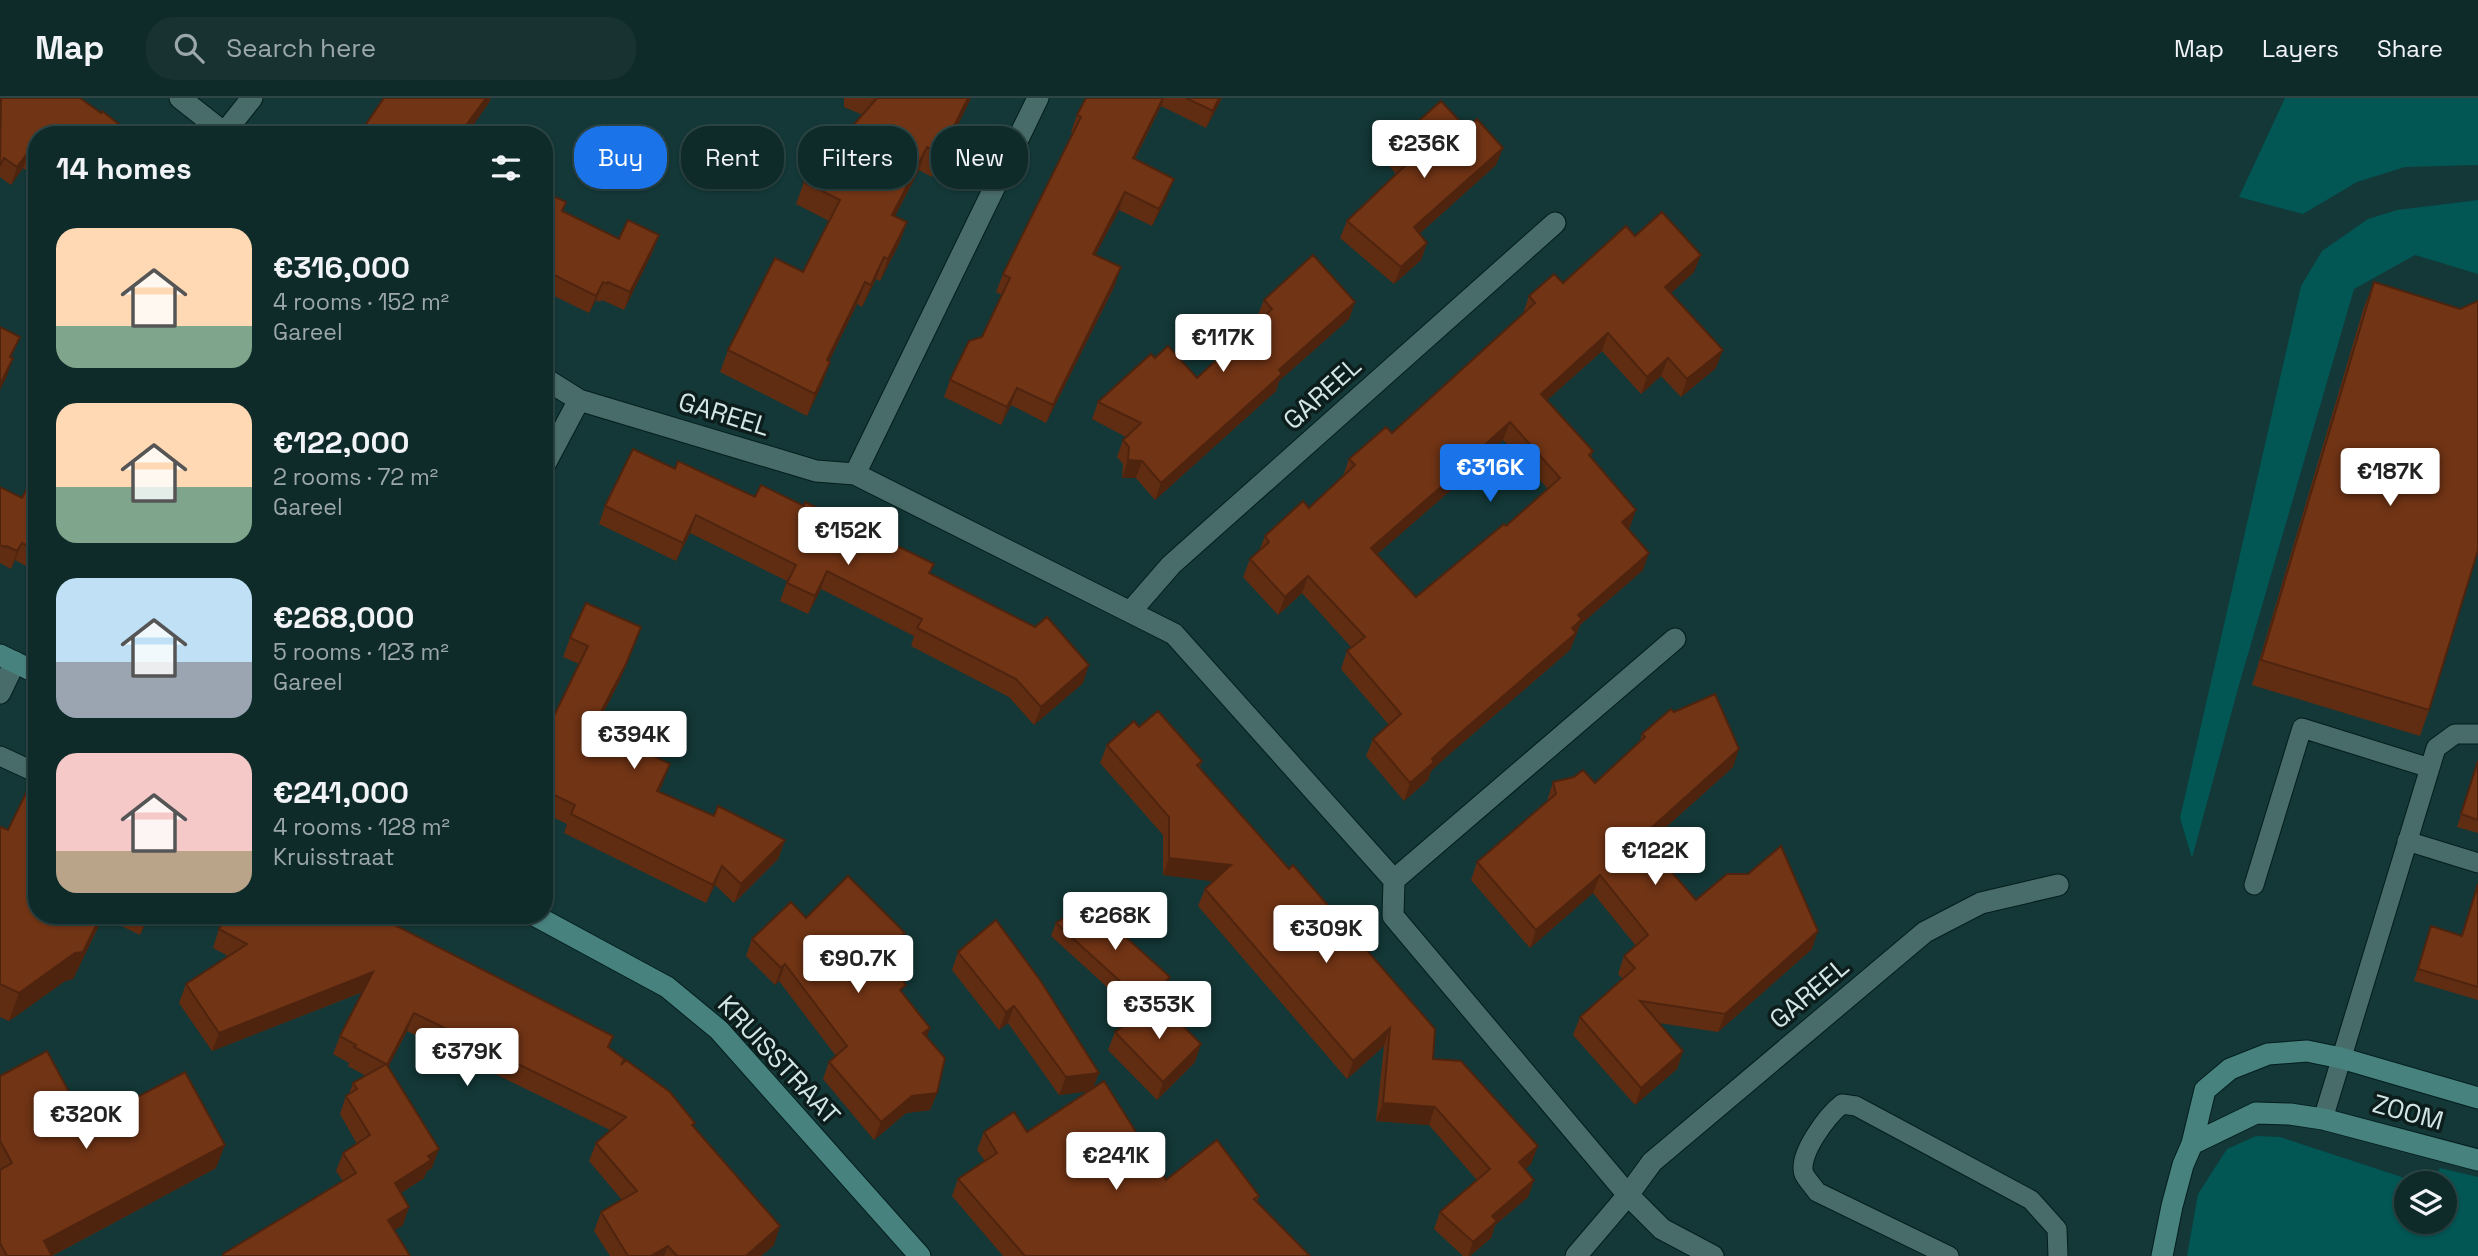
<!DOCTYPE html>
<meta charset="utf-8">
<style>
body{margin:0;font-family:"Space Grotesk",sans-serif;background:#173231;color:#f1f3f6;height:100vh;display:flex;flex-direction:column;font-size:26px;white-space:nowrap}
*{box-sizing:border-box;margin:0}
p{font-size:23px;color:#9ba7a8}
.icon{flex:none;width:38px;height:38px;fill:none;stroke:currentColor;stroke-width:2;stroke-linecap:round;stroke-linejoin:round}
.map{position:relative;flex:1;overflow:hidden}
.details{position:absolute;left:28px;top:28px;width:525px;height:798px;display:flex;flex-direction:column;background:#0e2a29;border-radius:28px;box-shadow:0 2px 5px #0004,0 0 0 2px #2e4646}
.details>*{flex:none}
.banner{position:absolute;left:574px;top:28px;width:665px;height:63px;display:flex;gap:14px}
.controls{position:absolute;left:2394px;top:1073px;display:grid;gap:14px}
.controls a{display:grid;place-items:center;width:63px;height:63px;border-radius:50%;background:#0e2a29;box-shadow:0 2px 5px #0004,0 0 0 2px #2e4646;font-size:35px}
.price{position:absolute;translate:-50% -60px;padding:0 16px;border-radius:7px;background:#fff;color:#222;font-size:23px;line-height:46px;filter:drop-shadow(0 2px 4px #0008)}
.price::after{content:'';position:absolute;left:50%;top:42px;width:21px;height:16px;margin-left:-10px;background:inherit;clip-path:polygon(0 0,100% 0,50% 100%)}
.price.active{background:#1a73e8;color:#fff}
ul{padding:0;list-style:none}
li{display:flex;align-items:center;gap:21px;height:175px;padding:0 28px}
li span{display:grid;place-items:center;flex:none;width:196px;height:140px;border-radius:21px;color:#555}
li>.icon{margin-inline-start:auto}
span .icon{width:84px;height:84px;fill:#fffc;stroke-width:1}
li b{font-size:30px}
h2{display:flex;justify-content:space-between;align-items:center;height:84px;padding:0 28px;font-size:30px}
.chip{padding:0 24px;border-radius:28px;background:#0e2a29;box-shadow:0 2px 5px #0004,0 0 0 2px #2e4646;font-size:24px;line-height:63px}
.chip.active{background:#1a73e8;color:#fff}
header{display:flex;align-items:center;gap:42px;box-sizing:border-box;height:98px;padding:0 35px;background:#0e2a29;border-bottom:2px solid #2e4646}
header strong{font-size:33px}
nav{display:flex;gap:38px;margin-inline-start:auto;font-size:24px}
.search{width:490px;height:63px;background:#173231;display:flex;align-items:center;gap:18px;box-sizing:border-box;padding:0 24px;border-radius:28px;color:#9ba7a8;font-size:26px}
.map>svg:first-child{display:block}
.green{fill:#025654}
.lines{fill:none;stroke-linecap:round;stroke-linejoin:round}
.lane-casing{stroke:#031e1d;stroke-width:21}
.street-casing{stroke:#031e1d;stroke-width:23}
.secondary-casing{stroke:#031e1d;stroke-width:23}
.lane{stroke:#486c6a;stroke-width:19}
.street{stroke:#486c6a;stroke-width:21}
.secondary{stroke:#48827f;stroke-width:21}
.wall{fill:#612d12;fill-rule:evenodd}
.shaded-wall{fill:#4f240f}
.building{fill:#713415;stroke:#4f240f;stroke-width:2;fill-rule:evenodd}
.labels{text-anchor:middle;stroke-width:7;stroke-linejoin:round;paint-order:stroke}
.street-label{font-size:26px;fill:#d2e6e5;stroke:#0d1d1c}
</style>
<header>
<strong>Map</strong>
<div class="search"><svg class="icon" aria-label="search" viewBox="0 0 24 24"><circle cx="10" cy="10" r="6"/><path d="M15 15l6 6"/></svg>Search here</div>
<nav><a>Map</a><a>Layers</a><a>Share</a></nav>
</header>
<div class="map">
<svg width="2478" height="1158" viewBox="0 0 2478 1158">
<rect width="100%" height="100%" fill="#133837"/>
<path class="green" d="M2285,0H2478V67L2405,69L2357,84L2303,116L2239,99Z
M2478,102V176L2415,157L2354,191L2239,587L2192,760L2180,720L2301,188L2322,153L2368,121L2397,112Z
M2256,1038L2280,1039L2420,1085H2406V1124H2445V1085H2432L2440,1070L2478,1079V1158H2187L2198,1096L2227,1051Z"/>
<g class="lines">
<defs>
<path id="lane" d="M0,658L37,675
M2407,743L2478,765
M2254,787L2302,630L2430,670
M2323,1021L2436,650L2455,636H2478
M1949,1158L1817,1094C1813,1088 1807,1082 1804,1076C1797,1057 1828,1017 1842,1006L1856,1008L2031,1102L2057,1131L2058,1158"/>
<path id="street" d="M180,0L227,37
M225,34L252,0
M544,280L579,302L816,373L855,376L1174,536L1394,782L1393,818L1628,1097L1662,1131L1713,1158
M544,368L579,302
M855,376L1038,0
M1131,513L1171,467L1555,125
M0,595L15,564
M1394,782L1675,541
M1576,1158L1628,1097L1652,1064L1925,834L1981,805L2058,787"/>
<path id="secondary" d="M0,557L37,575
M534,817L667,889L719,932L920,1158
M2192,1046L2256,1015L2290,1016L2323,1021L2478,1062
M2162,1158L2172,1108L2183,1067L2192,1046L2205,992L2230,971L2268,956L2307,953L2341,960L2478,1000"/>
</defs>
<use href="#lane" class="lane-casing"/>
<use href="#street" class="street-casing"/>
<use href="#secondary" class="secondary-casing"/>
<use href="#lane" class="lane"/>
<use href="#street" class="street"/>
<use href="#secondary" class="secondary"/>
</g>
<path class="wall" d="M0,0H80L133,37H37V80L23,70L11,87L0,79Z
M384,0H491L488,6L466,37H360L362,32Z
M844,0H971L932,79L919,72L895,118L907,124L899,146L880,183L876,181L862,209L857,206L829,263L830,264L822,286L807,318L720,274L728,252L803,174L829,123L796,106L804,84L863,17L844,9Z
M1086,0H1222L1206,30L1161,8L1135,61L1167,99L1152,128L1119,112L1095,157L1115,187L1046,325L1011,307L1001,327L944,299L950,282L982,239L1002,197L996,194L1003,176L1073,35L1071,34L1077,17Z
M1392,47L1496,67L1419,136L1427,145L1421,162L1394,186L1340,140L1347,123L1396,76L1386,64Z
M544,94L563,113L619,141L659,137L652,155L624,212L602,202L600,204L596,202L589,215L544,193Z
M1635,138L1694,174L1671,195L1716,270L1681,299L1661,278L1641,296L1602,253L1547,302L1593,353L1591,359L1630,429L1628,430L1643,472L1580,527L1570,552L1445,660L1431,673L1428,682L1404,703L1366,658L1373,641L1389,627L1341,571L1347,553L1352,550L1302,495L1278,517L1243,479L1250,461L1259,453L1265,438L1309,410L1343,378L1349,361L1392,335L1523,216L1529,198L1563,185ZM1503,342L1548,391L1506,428L1416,499L1377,456L1451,392L1453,387Z
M2374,184L2460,211L2429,612L2420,638L2252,587L2364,209Z
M1264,202L1355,204L1349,221L1279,283L1276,293L1155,402L1136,380H1122L1123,366L1117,359L1123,342L1126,339L1092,321L1098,304L1155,260L1197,280L1260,222L1257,219Z
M675,371L755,399L930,475L1083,585L1034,627L1009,599L911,548L914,538L821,491L808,516L780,503L787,483L690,435L676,463L599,426L605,408Z
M37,372V474L15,462L11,471L0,465V389L22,400Z
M570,540L634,548L619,584L595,631L663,685L659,693L714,718L785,742L778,761L734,805L715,787L706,805L564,735L567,726L544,715V611L555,616L579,566L563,559Z
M1139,629L1202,663L1200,669L1433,961L1531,1066L1525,1071L1534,1082L1528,1099L1495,1127L1491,1140L1470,1158H1463L1434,1131L1440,1114L1477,1082L1429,1027L1376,1023L1384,948L1347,981L1198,808L1205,791L1213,783L1163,777V737L1100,665L1107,647Z
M1642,636L1733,669L1647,746L1696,802L1812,851L1718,934L1659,925L1683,953L1677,971L1635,1007L1573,937L1580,919L1623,881L1618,876L1624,858L1636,848L1593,795L1530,850L1471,782L1477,764L1547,703L1553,684L1595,685L1639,645Z
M2478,662V735L2457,729Z
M0,730L37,817H149L140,837L103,819L73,881L65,883L9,923L0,919Z
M2478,785V902L2414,883L2431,828L2461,838Z
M806,820L898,852L886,860L903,896L927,939L937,995L930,1012L906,1015L874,1042L823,981L829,964L836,958L779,883L775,887L746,858L752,841Z
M996,822L1094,990L1166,1082L1259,1098L1257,1104L1310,1158H1003L952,1098L958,1081L985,1063L977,1052L984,1034H1027L1088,993L1059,997L1008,925L999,932L952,872L958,854Z
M1056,825L1170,879L1165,892L1146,913L1195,964L1157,1002L1108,952L1115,934L1139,918L1051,838Z
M219,831L609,950L622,966L694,1029L774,1147L761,1158H610L594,1133L601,1114L622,1102L589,1063L596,1045L610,1032L407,933L388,969L432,1070L427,1073L424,1080L401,1095L403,1127L394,1132L410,1158H222L223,1156L343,1083L336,1073L343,1055L357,1046L340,1016L346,998L349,996L353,985L366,978L348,968L349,965L333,956L340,938L363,894L212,953L179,905L186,886L228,858L213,850Z
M0,978L86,1026L216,1070L52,1158H0Z"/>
<path class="shaded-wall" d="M486,0H491L488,6L466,37H459Z
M968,0H971L932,79L940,56Z
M1163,0H1164L1161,8L1126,78L1133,60Z
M1219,0H1222L1206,30L1213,13Z
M927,49L919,72L884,139L892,117Z
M1503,50L1496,67L1407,147L1414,129Z
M29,53L23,70L11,87L17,69Z
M1174,81L1167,99L1152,128L1159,111Z
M1125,94L1119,112L1087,173L1093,156Z
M907,124L899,146L880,183L888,161Z
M659,137L652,155L624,212L630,194Z
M1427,145L1421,162L1394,186L1401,169Z
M1701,157L1694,174L1659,206L1665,189Z
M884,159L876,181L862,209L871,187Z
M1121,169L1115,187L1046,325L1053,307Z
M603,184L596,202L589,215L596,198Z
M865,184L857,206L819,284L827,262Z
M1355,204L1349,221L1279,283L1276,293L1155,402L1161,385L1279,272Z
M1608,235L1602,253L1535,313L1541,296Z
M1723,252L1716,270L1681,299L1687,281Z
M13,260L7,278L0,292V287Z
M1668,260L1661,278L1641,296L1647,279Z
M830,264L822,286L807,318L815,296Z
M1017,290L1011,307L1001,327L1007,309Z
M1510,324L1503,342L1453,387L1451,392L1365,467L1371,450Z
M1128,362L1142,363L1136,380H1122Z
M1636,412L1630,429L1616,441L1622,424Z
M696,417L690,435L676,463L683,445Z
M22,445L15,462L11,471L17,453Z
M1649,455L1643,472L1580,527L1570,552L1445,660L1431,673L1428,682L1404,703L1410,685L1432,661L1578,517Z
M827,473L821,491L808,516L815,498Z
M1308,478L1302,495L1278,517L1285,499Z
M641,529L619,584L586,648L593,629Z
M1089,567L1083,585L1034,627L1041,609Z
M1739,651L1733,669L1635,757L1641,739Z
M670,666L663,685L650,711L657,693Z
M785,742L778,761L734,805L741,786Z
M1169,760L1231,767L1225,785L1163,777Z
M722,768L715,787L706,805L713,787Z
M1600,777L1593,795L1530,850L1536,832Z
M101,817H104L73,881L65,883L9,923L19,895Z
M147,817H149L140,837Z
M1818,833L1812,851L1718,934L1725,916Z
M905,835L898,852L873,868L880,850Z
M785,866L779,883L775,887L781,870Z
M373,874L367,892L212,953L219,935Z
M1170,879L1165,892L1141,919L1145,906Z
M1014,908L1008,925L999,932L1006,914Z
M414,915L407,933L380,985L387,967Z
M930,930L924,948L923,935Z
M1390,930L1384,948L1347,981L1353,963Z
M1201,946L1195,964L1157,1002L1163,984Z
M1683,953L1677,971L1635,1007L1641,990Z
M1099,975L1092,993L1059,997L1066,979Z
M937,995L930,1012L906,1015L874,1042L881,1024L912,998Z
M1383,1005L1435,1009L1429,1027L1376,1023Z
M225,1047L216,1070L51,1158L44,1143Z
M1538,1048L1531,1066L1513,1082L1519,1064Z
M439,1051L432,1070L427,1073L424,1080L388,1103L395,1085L428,1058Z
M1534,1082L1528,1099L1495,1127L1491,1140L1470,1158H1468L1473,1144L1492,1118Z
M409,1109L403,1127L381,1140L388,1122Z
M780,1128L774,1147L761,1158H746Z
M668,1148L664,1158H651Z"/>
<path class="building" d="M1,0H80L101,15L102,13L133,37H37V58L29,53L17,69L4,60L0,68Z
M384,0H486L459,37H369L362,32Z
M877,0H968L940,56L927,49L892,117L907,124L888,161L884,159L871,187L865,184L827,262L830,264L815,296L728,252L775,160L803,174L840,102L804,84Z
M1086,0H1163L1133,60L1174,81L1159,111L1125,94L1093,156L1121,169L1053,307L1017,290L1007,309L950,282L969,243L982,239L1010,180L1003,176L1081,19L1077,17Z
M1186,0H1219L1213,13Z
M1441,3L1467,31L1477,21L1503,50L1414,129L1427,145L1401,169L1347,123L1408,65L1392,47Z
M544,94L566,104L562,113L619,141L628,122L659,137L630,194L608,184L607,186L603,184L596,198L544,172Z
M1662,114L1701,157L1665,189L1723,252L1687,281L1668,260L1647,279L1608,235L1541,296L1593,353L1589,357L1636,412L1622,424L1649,455L1578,517L1582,521L1572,530L1576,535L1451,643L1432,661L1434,664L1410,685L1373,641L1401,616L1347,553L1365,539L1308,478L1285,499L1250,461L1269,444L1265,438L1303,403L1309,410L1355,367L1349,361L1386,329L1392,335L1535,205L1529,198L1554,176L1563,185L1626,128L1635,138ZM1510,324L1560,380L1506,428L1504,426L1416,499L1371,450L1458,374L1456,373Z
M1313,157L1355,204L1279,272L1282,276L1161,385L1142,363L1128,362L1129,349L1123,342L1141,325L1098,304L1151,256L1155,260L1168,248L1197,280L1272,211L1264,202Z
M2374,184L2460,211L2478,203V452L2429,612L2261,562Z
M0,229L20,239L10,259L13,260L0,287Z
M633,351L675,371L678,363L755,399L761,387L804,408L805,404L869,434L934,466L929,475L1035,529L1047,519L1089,567L1041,609L1016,581L917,530L922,521L827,473L815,498L787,485L796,467L696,417L683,445L605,408Z
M37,372V453L22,445L17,453L6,448L5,449L0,447V389L22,400Z
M586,505L641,529L626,566L593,629L670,666L657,693L714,718L718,708L785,742L741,786L722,768L713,787L571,716L575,707L544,692V611L555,616L588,548L570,540Z
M1715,596L1739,651L1641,739L1696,802L1727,776H1748L1781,748L1818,833L1725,916L1640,903L1683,953L1641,990L1580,919L1635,870L1624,858L1648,837L1600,777L1536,832L1477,764L1556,696L1553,684L1574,679L1583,672L1595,685L1645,639L1642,636L1671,611L1674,614Z
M1158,613L1202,663L1197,667L1289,771L1293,767L1435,931L1433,961L1461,963L1538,1048L1519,1064L1534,1082L1492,1118L1497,1123L1473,1144L1440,1114L1490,1071L1435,1009L1383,1005L1390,930L1353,963L1205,791L1231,767L1169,760V719L1107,647L1134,623L1139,629Z
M2478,663V722L2461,716Z
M32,683L37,685V817H101L83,854L75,855L19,895L0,886V730L1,729L8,732Z
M848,778L905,835L880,850L906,887L900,892L930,930L923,935L945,960L937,995L912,998L881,1024L829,964L847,948L785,866L781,870L752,841L791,804L806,820Z
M2478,786V889L2418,871L2431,828L2462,838Z
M1088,805L1170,879L1145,906L1056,825Z
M227,817H375L613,938L608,949L624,961L621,967L626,962L670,994L695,1025L692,1027L780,1128L746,1158H677L668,1148L651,1158H628L601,1114L637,1093L596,1045L626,1019L414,915L387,967L439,1051L428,1058L431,1062L395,1085L409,1109L388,1122L410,1158H224L223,1156L356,1075L343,1055L370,1037L346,998L357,991L353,985L386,966L354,949L356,947L340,938L373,874L219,935L186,886L247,846L219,831Z
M996,822L1040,882L1099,975L1066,979L1014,908L1006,914L958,854Z
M1159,904L1201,946L1163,984L1115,934Z
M47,953L86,1026L185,974L225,1047L44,1143L52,1158H7L0,1145V1072L12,1065L0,1043V978Z
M1104,983L1166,1082L1217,1042L1259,1098L1254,1101L1310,1158H1025L958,1081L997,1055L984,1034L1014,1014L1027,1034Z"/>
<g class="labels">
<g class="street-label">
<text transform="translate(1322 295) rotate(-42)" y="9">GAREEL</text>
<text transform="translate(724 316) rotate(17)" y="9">GAREEL</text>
<text transform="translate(1809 895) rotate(-40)" y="9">GAREEL</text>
<text transform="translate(779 962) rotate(47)" y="9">KRUISSTRAAT</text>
<text transform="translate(2408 1014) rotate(15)" y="9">ZOOM</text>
</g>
</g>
</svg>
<div class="controls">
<a><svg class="icon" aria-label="layers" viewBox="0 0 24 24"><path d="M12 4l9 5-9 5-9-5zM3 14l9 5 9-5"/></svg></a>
</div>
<b class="price" style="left:1424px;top:82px">€236K</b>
<b class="price" style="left:1223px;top:276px">€117K</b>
<b class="price active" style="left:1490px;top:406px">€316K</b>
<b class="price" style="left:2390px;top:410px">€187K</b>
<b class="price" style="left:848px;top:469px">€152K</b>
<b class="price" style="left:634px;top:673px">€394K</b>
<b class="price" style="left:1655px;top:789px">€122K</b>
<b class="price" style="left:1115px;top:854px">€268K</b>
<b class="price" style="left:1326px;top:867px">€309K</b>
<b class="price" style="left:858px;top:897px">€90.7K</b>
<b class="price" style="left:1159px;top:943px">€353K</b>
<b class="price" style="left:467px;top:990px">€379K</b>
<b class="price" style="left:86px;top:1053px">€320K</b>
<b class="price" style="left:1116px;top:1094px">€241K</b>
<div class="banner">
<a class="chip active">Buy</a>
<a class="chip">Rent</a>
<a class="chip">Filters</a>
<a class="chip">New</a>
</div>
<section class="details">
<h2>14 homes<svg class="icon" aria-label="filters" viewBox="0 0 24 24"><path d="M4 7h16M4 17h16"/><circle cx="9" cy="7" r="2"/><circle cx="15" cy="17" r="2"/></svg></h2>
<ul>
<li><span style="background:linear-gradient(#ffd9b3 70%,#7fa58c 0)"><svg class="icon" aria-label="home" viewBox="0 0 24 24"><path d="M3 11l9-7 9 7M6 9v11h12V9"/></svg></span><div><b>€316,000</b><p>4 rooms · 152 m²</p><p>Gareel</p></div></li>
<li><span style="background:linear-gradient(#ffd9b3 60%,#7fa58c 0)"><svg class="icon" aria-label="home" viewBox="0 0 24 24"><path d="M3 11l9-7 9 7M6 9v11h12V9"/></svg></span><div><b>€122,000</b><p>2 rooms · 72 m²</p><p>Gareel</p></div></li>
<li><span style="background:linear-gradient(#bfe0f5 60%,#9aa5b1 0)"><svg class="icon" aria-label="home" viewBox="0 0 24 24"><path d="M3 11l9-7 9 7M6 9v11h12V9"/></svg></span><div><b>€268,000</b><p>5 rooms · 123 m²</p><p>Gareel</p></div></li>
<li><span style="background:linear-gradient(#f6c9c9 70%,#b9a48a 0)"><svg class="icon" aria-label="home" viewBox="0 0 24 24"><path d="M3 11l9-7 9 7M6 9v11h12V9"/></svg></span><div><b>€241,000</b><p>4 rooms · 128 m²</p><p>Kruisstraat</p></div></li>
</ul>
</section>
</div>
